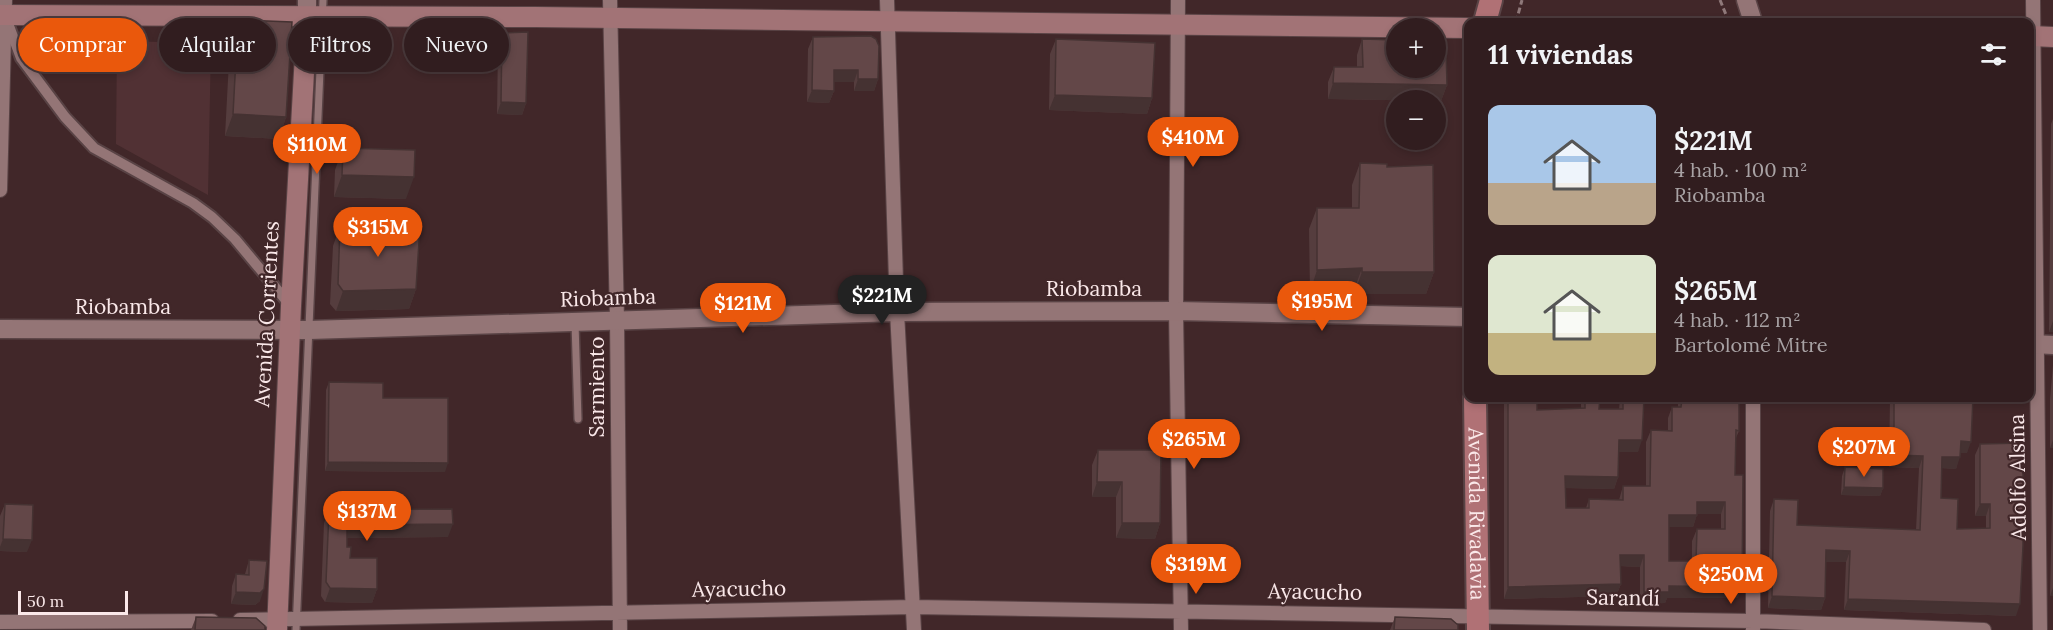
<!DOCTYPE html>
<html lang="es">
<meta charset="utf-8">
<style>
body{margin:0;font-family:Lora,serif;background:#3d2a2c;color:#f1f3f6;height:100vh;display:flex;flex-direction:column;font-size:22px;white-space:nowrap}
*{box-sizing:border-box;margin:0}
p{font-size:20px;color:#a8a2a4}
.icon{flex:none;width:33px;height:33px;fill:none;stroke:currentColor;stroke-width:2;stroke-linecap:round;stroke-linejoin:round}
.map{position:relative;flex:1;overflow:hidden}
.side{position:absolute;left:1464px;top:18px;width:570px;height:384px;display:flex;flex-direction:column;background:#311d1f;border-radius:12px;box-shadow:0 3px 9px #0003,0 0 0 2px #4c3b3d}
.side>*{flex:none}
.top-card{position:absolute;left:18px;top:18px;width:570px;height:54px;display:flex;gap:12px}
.fabs{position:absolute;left:1386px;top:18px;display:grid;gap:12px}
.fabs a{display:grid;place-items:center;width:60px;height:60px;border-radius:50%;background:#311d1f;box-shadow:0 3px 9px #0003,0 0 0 2px #4c3b3d;font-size:30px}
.scale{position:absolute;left:18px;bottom:15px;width:110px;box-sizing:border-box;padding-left:6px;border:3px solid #fae8e9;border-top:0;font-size:16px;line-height:21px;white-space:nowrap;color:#fae8e9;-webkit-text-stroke:4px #412729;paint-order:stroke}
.price{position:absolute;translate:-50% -51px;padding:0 14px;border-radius:21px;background:#ea580c;color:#fff;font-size:20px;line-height:39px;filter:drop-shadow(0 2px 3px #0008)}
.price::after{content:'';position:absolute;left:50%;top:36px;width:18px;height:14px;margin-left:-9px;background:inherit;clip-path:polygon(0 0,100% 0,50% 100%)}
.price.current{background:#222;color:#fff}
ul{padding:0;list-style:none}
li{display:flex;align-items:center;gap:18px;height:150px;padding:0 24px}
li span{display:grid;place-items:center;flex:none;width:168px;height:120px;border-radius:12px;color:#555}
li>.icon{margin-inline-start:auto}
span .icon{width:72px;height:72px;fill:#fffc;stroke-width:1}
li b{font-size:26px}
h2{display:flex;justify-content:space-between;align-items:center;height:72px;padding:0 24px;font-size:26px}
.chip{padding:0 21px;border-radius:27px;background:#311d1f;box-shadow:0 3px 9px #0003,0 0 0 2px #4c3b3d;font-size:21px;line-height:54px}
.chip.current{background:#ea580c;color:#fff}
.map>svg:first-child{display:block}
.built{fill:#513134}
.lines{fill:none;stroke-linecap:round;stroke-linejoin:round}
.service-casing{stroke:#594345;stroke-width:10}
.pedestrian-casing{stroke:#594345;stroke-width:14}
.minor-casing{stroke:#594345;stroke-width:16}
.tertiary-casing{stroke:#594345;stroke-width:21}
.secondary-casing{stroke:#594345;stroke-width:22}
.primary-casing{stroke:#594345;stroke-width:26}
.path{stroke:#8f797a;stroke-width:3;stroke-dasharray:6 3;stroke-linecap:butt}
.service{stroke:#947576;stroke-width:7}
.pedestrian{stroke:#947576;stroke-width:10}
.minor{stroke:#947576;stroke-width:14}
.tertiary{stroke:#947576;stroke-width:18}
.secondary{stroke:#a27376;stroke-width:20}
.primary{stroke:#b07175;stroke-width:22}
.wall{fill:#553d3e;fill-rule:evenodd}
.shaded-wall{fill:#453232}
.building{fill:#634748;stroke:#453232;stroke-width:1.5;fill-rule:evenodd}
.labels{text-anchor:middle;stroke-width:4.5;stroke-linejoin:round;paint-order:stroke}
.street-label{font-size:21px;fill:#fae8e9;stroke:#412729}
</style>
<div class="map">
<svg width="2053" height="630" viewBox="0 0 2053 630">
<rect width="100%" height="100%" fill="#412729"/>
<path class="built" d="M117,41L211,43L208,195L116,144Z"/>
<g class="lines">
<defs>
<path id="service" d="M575,323L578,419
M296,630L323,0"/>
<path id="pedestrian" d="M6,18L21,58L65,117L94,148L193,203L212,217L235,239L290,305"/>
<path id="minor" d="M610,0L617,320L620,630
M887,0L897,312L914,630
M1178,0L1176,311L1181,630
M2033,0L2040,630
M0,190L5,0
M240,620L913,607L1753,621L1984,630
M0,622L212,621
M1753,629V398"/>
<path id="tertiary" d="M307,0V18
M1746,0L1753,22
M0,329L309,330L897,312L1176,311L1468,317
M2030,344L2053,345"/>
<path id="secondary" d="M0,15L536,17L1468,28
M2030,36L2053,37
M277,630L291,306L307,18"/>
<g id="primary">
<path d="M1485,22L1491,0"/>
<path id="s1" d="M1475,398L1478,630"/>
</g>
</defs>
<use href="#service" class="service-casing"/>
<use href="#pedestrian" class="pedestrian-casing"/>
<use href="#minor" class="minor-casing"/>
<use href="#tertiary" class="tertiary-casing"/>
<use href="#secondary" class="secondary-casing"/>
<use href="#primary" class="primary-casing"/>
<path class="path" d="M1720,0L1729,22
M1516,22L1522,0"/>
<use href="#service" class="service"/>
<use href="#pedestrian" class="pedestrian"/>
<use href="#minor" class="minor"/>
<use href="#tertiary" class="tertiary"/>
<use href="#secondary" class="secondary"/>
<use href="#primary" class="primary"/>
</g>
<path class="wall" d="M238,20L286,117L279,139L225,136L230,42Z
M502,33L526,103L522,115L497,114L498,45Z
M813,37L878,79L874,91H854V82H834V91L829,103L807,102L808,49Z
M1056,39L1152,98L1147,114L1049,110L1050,54Z
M1362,39L1447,85L1441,101L1328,99V82L1334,67H1357V55Z
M2053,119V332H2049L2051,124Z
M343,148L406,199L334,197L335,170Z
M1360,163L1387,167L1434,272L1426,294H1354V290L1310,292L1309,229L1317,208H1352V185Z
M340,226L416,289L409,309L336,311L330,304L333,246Z
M2053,365V448H2050V399Z
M329,382L383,398L445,472L325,471L326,390Z
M1504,398H1537V410L1581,408V398H1600L1599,409H1619L1620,398H1644L1638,452H1618V477L1614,489L1565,488L1566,508H1586L1589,499L1619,500L1623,486H1646V442L1651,430H1668V418L1672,407H1678V398H1739V431L1735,440V475L1738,598H1667L1665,603L1640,604V567L1620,566L1621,584L1616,596L1504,599ZM1697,514H1721V529H1697L1692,541V561H1669V527H1693Z
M1890,398H1973L1967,453H1960L1956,469L1942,468L1941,498L1957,529L1986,528V516H1975V455L1980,444L2016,616L1844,610L1846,562H1826L1825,598L1821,610L1768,608L1770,511L1774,499L1797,525L1916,530L1919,468L1889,467Z
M1098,450L1160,523L1155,539L1116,538V497H1092V465Z
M2053,463V596H2050Z
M1845,467L1883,488L1880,496L1841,495L1842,476Z
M5,504L27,552L0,551V516Z
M329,510L448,537L347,538V547L350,558L377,589L372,603L325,602L321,596L324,523Z
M249,560L260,601L255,605L231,604L232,586L236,574H245Z
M196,617L265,630H191Z
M1395,617L1458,630H1390Z"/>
<path class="shaded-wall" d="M834,70H858L854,82H830Z
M858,79H878L874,91H854Z
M1333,83L1447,85L1441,101L1328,99Z
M812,90L834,91L829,103L807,102Z
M1055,95L1152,98L1147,114L1049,110Z
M501,102L526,103L522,115L497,114Z
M233,114L286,117L279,139L225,136Z
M342,175L414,177L406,199L334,197Z
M1362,268L1354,290L1310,292L1317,270Z
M1362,272H1434L1426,294H1354Z
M416,289L409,309L336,311L343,291Z
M2053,321V332H2049Z
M1619,440H1642L1638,452H1614Z
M2053,440V448H2050Z
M1961,441L1971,442L1967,453H1956Z
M1894,455L1923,456L1919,468L1889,467Z
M1942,457H1960L1956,469L1938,468Z
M328,462L448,463L445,472L325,471Z
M1565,476L1618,477L1614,489L1561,488Z
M1097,482H1122L1116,497H1092Z
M1844,487L1883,488L1880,496L1841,495Z
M1697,502H1725L1721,514H1693Z
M1980,504H1990L1986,516H1975Z
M1669,515H1697L1693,527H1665Z
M1122,523H1160L1155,539L1116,538Z
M453,524L448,537L342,538L347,525Z
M3,539L32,540L27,552L0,551V547Z
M1826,550L1850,551L1846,562H1822Z
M1620,555H1644L1640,567L1616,566Z
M1621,584L1616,596L1504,599L1508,587Z
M1669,586L1742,587L1738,598H1667L1665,603L1640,604L1644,592Z
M330,588L377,589L372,603L325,602Z
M2053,588V596H2050Z
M264,589L260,601L255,605L231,604L236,592Z
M1772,596L1825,598L1821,610L1768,608Z
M1848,599L2020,604L2016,616L1844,610Z"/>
<path class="building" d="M238,20L292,22L286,117L233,114Z
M528,32L526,103L501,102L502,33Z
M871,36L876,39L879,46L878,79H858V70H834V91L812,90L813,37Z
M1056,39L1155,43L1152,98L1055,95Z
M1362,39L1396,40V68H1436V42L1446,49L1447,85L1333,83L1334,67H1363Z
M343,148L415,150L414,177L342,175Z
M1360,163L1387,164V167L1433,165L1434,272H1362V268L1317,270V208H1359Z
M340,226H420L416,289L343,291L338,284Z
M329,382L383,383V398H448V463L328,462Z
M1508,398H1537V410L1585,408V398H1600L1599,409H1623V398H1644L1642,440H1619L1618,477L1565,476L1566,508H1589V499L1623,500V486H1650L1651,430L1672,431V407H1681L1682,398H1739V431L1736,430L1735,475H1743L1742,587L1669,586V592H1644V555H1620L1621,584L1508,587ZM1697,502H1725V529H1697L1696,561H1669V515H1697Z
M1894,398H1973L1971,442L1961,441L1960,457H1942L1941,498L1958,499L1957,529L1990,528V504H1980V444L2023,443V546L2020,604L1848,599L1850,551L1826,550L1825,598L1772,596L1774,499L1798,500L1797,525L1920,530L1923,456L1894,455Z
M1098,450H1161L1160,523H1122V482H1097Z
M1845,467L1883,469V488L1844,487Z
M5,504L33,505L32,540L3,539Z
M452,509L453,524L347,525V547H351L350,558H377V589L330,588L326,582L329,510Z
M249,560L267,561L264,589L260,593L236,592V574L249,575Z
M196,617L256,618L265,626V630H195Z
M1395,617L1451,619L1458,625V630H1394Z"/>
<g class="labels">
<g class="street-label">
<text x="1094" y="296">Riobamba</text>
<text transform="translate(608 298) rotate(-2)" y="7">Riobamba</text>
<text x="123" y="314">Riobamba</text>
<text transform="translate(267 314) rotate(-87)" y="7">Avenida Corrientes</text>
<text transform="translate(597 387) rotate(-90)" y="7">Sarmiento</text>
<text transform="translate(2018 477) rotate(-91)" y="7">Adolfo Alsina</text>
<text dy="7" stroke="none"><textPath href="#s1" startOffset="116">Avenida Rivadavia</textPath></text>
<text transform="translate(739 589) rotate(-1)" y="7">Ayacucho</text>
<text transform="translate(1315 592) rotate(1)" y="7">Ayacucho</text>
<text transform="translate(1623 598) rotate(1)" y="7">Sarandí</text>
</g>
</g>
</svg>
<div class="fabs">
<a>+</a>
<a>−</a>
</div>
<div class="scale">50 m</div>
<b class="price" style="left:1193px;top:168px">$410M</b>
<b class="price" style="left:317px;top:175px">$110M</b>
<b class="price" style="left:378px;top:258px">$315M</b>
<b class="price current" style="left:882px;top:326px">$221M</b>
<b class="price" style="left:1322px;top:332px">$195M</b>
<b class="price" style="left:743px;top:334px">$121M</b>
<b class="price" style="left:1194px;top:470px">$265M</b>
<b class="price" style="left:1864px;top:478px">$207M</b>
<b class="price" style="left:367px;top:542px">$137M</b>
<b class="price" style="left:1196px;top:595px">$319M</b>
<b class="price" style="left:1731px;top:605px">$250M</b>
<div class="top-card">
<a class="chip current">Comprar</a>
<a class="chip">Alquilar</a>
<a class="chip">Filtros</a>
<a class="chip">Nuevo</a>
</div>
<section class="side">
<h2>11 viviendas<svg class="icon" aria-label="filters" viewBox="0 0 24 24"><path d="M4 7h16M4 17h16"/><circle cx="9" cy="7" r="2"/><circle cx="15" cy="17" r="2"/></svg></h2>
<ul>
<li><span style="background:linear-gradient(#a9c7e8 65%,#b9a48a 0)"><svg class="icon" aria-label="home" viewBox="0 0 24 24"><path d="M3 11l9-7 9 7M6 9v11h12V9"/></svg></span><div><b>$221M</b><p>4 hab. · 100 m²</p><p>Riobamba</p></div></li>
<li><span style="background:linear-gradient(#dfe7d0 65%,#c2b280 0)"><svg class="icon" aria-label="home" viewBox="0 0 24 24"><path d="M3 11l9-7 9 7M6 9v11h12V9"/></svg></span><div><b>$265M</b><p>4 hab. · 112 m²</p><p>Bartolomé Mitre</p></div></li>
</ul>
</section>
</div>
